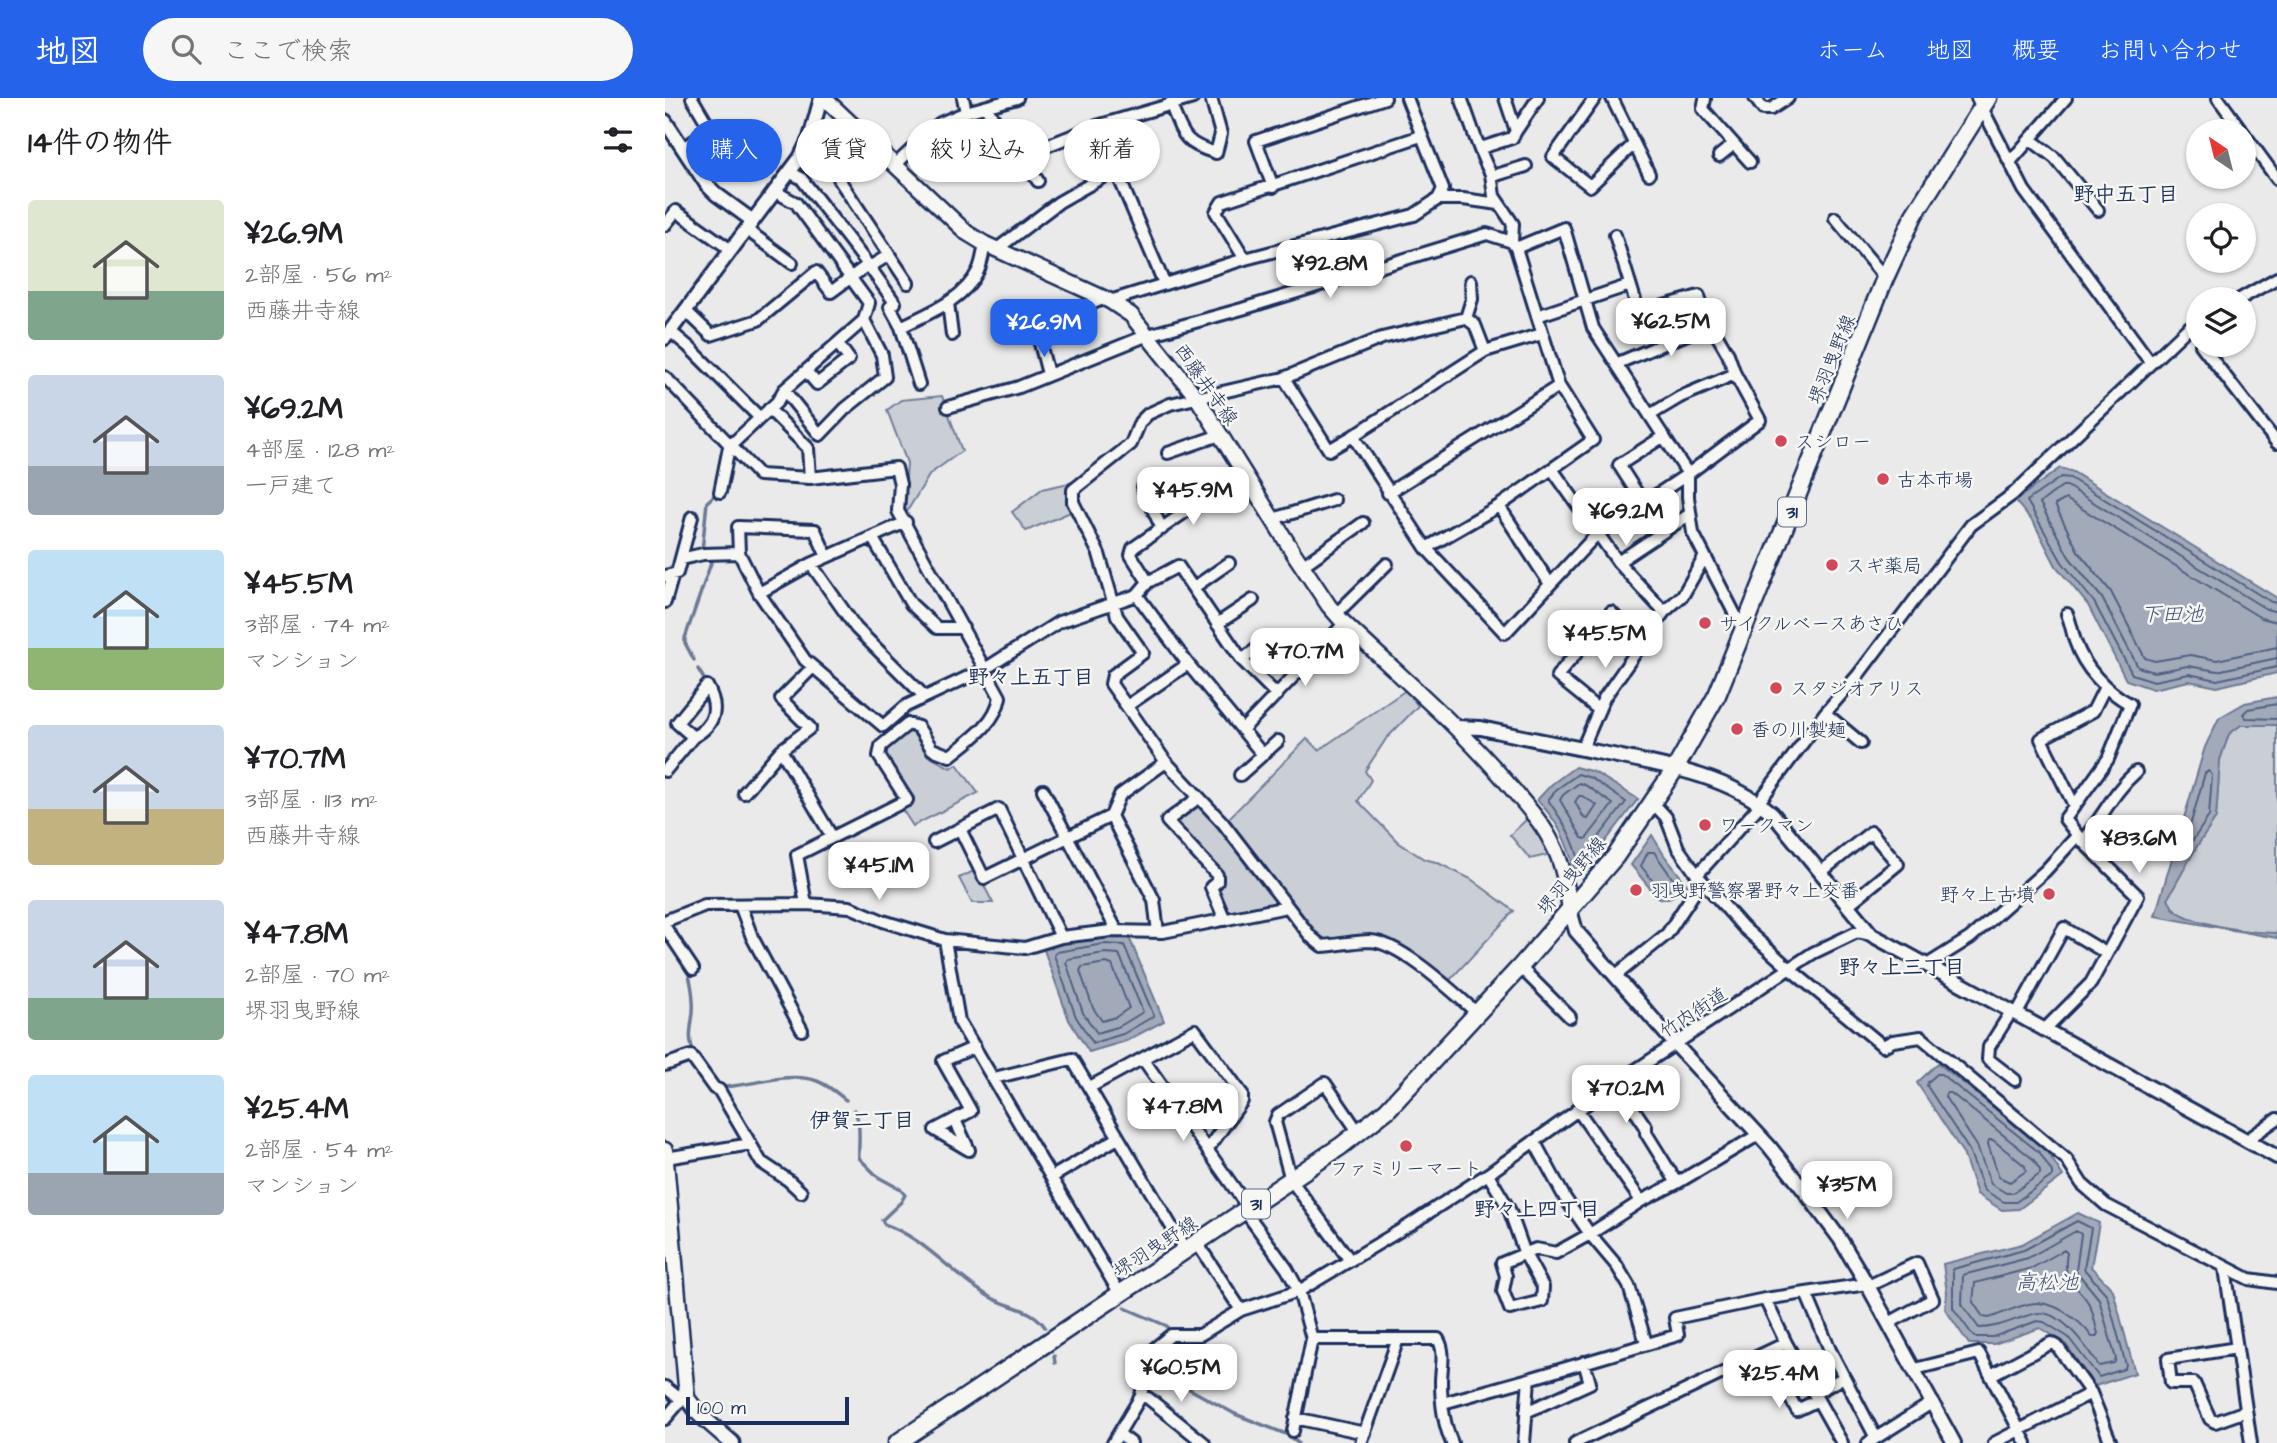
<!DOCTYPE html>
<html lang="ja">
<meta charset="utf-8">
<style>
body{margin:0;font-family:"Architects Daughter","Klee One",sans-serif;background:#f6f6f6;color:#202124;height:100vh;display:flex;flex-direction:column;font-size:26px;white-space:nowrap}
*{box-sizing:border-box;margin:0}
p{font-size:23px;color:#757577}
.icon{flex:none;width:38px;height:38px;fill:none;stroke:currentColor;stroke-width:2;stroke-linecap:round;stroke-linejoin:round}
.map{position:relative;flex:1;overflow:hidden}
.side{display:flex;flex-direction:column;background:#fff;width:665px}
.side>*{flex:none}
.hud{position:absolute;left:21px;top:21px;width:665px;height:63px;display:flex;gap:14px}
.needle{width:46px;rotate:325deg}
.fabs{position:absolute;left:1521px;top:21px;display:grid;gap:14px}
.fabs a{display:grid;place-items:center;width:70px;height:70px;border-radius:50%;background:#fff;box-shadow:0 2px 5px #0004;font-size:35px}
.scale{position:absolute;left:21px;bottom:18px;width:163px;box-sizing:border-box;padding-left:7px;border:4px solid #1b2f5e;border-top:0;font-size:19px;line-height:24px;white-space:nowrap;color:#1b2f5e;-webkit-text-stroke:5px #f6f6f2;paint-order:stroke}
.price{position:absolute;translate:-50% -60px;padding:0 16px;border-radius:14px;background:#fff;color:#222;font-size:23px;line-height:46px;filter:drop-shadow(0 2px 4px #0008)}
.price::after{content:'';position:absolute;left:50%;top:42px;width:21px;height:16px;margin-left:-10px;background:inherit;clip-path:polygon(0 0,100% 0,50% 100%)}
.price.selected{background:#2563eb;color:#fff}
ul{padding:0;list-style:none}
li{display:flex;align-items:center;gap:21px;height:175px;padding:0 28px}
li span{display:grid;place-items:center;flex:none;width:196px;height:140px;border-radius:7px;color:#555}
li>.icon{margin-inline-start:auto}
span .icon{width:84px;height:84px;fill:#fffc;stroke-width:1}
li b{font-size:30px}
h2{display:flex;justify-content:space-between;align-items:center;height:84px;padding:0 28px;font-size:30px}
.tag{padding:0 24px;border-radius:32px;background:#fff;box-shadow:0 2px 5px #0004;font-size:24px;line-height:63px}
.tag.selected{background:#2563eb;color:#fff}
header{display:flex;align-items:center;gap:42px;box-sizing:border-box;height:98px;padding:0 35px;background:#2563eb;color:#fff}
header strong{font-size:33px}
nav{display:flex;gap:38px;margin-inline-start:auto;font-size:24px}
.search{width:490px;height:63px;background:#f6f6f6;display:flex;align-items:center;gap:18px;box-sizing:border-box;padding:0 24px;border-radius:38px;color:#757577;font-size:26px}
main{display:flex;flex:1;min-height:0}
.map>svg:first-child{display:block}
.green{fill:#caced5;stroke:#727e9a;stroke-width:2}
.water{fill:#a2aaba;stroke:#6c7995;stroke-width:2}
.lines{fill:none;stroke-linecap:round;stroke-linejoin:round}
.shore{stroke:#516083;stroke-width:2}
.stream{stroke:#6c7995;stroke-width:3.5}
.minor-casing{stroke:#1b2f5e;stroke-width:16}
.tertiary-casing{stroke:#1b2f5e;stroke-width:18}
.secondary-casing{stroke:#1b2f5e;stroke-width:19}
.primary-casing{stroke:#1b2f5e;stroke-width:21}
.minor{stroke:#f6f6f2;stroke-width:10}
.tertiary{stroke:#f6f6f2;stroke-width:12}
.secondary{stroke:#f6f6f2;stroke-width:14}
.primary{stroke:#f6f6f2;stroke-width:16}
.poi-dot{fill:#d1495b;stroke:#f6f6f2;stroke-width:2.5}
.labels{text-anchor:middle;stroke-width:5;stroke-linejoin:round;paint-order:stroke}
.shield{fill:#f6f6f2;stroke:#5d6b8a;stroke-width:2}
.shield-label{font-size:18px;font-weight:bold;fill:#1b2f5e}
.street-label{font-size:19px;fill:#1b2f5e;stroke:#f6f6f2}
.poi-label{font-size:19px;fill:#1b2f5e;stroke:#f6f6f2;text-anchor:start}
.neighbourhood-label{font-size:21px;font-weight:bold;fill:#1b2f5e;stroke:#f6f6f2}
.water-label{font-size:21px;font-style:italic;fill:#44547a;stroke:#f6f6f2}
</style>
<header>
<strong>地図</strong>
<div class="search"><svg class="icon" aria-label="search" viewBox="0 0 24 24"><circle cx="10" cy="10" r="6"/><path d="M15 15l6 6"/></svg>ここで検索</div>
<nav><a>ホーム</a><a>地図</a><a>概要</a><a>お問い合わせ</a></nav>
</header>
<main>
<section class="side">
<h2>14件の物件<svg class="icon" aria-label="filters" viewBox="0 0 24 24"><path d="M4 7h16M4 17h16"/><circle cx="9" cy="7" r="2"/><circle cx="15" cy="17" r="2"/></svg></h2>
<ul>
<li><span style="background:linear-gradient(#dfe7d0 65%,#7fa58c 0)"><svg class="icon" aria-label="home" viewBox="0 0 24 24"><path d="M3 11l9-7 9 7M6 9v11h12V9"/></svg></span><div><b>¥26.9M</b><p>2部屋 · 56 m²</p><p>西藤井寺線</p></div></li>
<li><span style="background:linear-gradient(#c9d6e8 65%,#9aa5b1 0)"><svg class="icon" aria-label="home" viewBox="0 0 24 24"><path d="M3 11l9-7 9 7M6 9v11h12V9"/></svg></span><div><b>¥69.2M</b><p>4部屋 · 128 m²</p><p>一戸建て</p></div></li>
<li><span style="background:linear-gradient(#bfe0f5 70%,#8fb573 0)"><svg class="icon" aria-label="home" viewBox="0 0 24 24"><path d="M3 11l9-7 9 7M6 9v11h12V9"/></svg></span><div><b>¥45.5M</b><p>3部屋 · 74 m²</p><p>マンション</p></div></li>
<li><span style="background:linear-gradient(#c9d6e8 60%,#c2b280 0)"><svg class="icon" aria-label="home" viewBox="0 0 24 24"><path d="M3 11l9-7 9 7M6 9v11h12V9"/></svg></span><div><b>¥70.7M</b><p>3部屋 · 113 m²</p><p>西藤井寺線</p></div></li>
<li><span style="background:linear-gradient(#c9d6e8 70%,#7fa58c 0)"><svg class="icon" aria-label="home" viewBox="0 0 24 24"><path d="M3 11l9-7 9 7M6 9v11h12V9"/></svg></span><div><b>¥47.8M</b><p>2部屋 · 70 m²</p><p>堺羽曳野線</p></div></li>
<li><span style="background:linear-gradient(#bfe0f5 70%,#9aa5b1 0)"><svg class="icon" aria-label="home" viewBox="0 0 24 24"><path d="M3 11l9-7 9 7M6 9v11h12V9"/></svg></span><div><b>¥25.4M</b><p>2部屋 · 54 m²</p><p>マンション</p></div></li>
</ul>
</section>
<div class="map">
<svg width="1612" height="1345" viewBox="0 0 1612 1345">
<rect width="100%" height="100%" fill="#e9eae9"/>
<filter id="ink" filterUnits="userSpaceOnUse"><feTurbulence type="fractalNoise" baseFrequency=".0143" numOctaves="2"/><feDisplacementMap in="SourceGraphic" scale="14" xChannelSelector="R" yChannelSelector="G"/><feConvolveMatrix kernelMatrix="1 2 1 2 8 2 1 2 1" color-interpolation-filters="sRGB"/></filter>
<g filter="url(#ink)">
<path class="green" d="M277,298L297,353L265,376L241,415L239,407L242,365L222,312L236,302Z
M413,383L408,413L361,433L347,414L377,391Z
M741,592L753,608L721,641L700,673L706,682L693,703L734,745L759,761L771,764L806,781L849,813L785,882C766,868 729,837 705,837C690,837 672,847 657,840C634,828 612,785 596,764C585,750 573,736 562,722L642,641L654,652Z
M1576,627H1612V835C1588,835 1524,827 1508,810C1506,808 1503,801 1503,799L1532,748L1551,720L1555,662L1564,636Z
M244,634L248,635L263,658L286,670L292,666L313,695L248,728L235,708L249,700L220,656L222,649Z
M532,704L557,729L616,807L562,818L550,790L555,786L507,724Z
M863,720L878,742L882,757L865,761L845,737Z
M311,772L328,805H307L294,780Z"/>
<path class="water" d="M1395,370L1408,374L1612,500V575L1552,589L1524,583L1488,591L1461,582L1423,507L1391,468L1369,425L1350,403Z
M1612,599V627H1576L1564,636L1555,662L1551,720L1532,748L1503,800C1504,802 1506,808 1508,810C1525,827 1588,835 1612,835V840L1490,818L1540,649L1554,620L1580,605Z
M910,669L929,674L973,701L920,770L909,771C902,743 893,723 872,702L887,686Z
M987,737L999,757L1023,788C1013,794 1004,805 992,799L966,767Z
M439,839H464L499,923L461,943L424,954L404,922L379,852L385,848Z
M1273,965L1380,1050L1398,1078L1354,1111L1337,1112L1312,1096L1298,1055L1252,985Z
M1413,1115L1434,1125L1426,1169L1448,1192L1470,1275L1430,1288L1399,1244L1375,1230L1329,1246H1304L1280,1211L1282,1195L1278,1166L1357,1146Z"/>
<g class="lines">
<path class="shore" d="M1612,505L1606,504L1405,380L1396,379L1362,403L1397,464L1429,504L1467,576L1489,583L1524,576L1552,582L1612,569
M1612,514L1601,511L1402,388H1397L1375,405L1404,459L1437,500L1473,569L1489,574L1523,568L1552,573L1612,560
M1612,524L1596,520L1401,401L1390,407L1413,453L1446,494L1480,560L1490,563L1525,557L1552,562L1612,549
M1612,606L1583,611L1578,616L1581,620L1612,621
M1544,673L1547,677L1544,718L1528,742L1524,743L1522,739L1540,675Z
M913,676L926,680L961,704L917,761L913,759C907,736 896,721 883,702L892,691Z
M914,685L922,688L948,706L921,741L917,740L895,702L898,697Z
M914,698H917L932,707L923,721L919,720L910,704Z
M983,754H989L1010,784V788L1003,793H996L976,768Z
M439,846L459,847L489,918L458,936L428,945L411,919L389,857L392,854Z
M440,855L454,856L478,914L455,928L432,935L418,915L401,864L403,861Z
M441,865L447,867L464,910L451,919L437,923L428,910L415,873L417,869Z
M1272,976H1276L1375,1055L1387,1074V1078L1351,1104H1339L1319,1092L1304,1052L1262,988L1263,984Z
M1281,995H1286L1368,1061L1375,1072V1076L1348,1095H1341L1326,1086L1312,1048L1280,999Z
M1324,1042H1328L1360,1068L1361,1073L1345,1084L1334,1079L1323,1046Z
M1412,1123L1426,1130L1419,1171L1442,1197L1461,1267L1459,1271L1434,1279L1403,1239L1379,1224L1372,1223L1328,1239H1309L1288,1210V1171L1359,1152Z
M1411,1133L1416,1136L1411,1173L1434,1201L1451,1261L1449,1265L1434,1268C1421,1249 1395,1208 1368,1216C1349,1221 1333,1230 1314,1230L1297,1207L1298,1177L1363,1160Z
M1399,1152L1402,1155C1396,1188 1414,1185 1425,1208C1429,1216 1430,1227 1433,1235L1431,1239H1427C1419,1227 1410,1221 1398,1213C1369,1196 1354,1210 1324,1220L1318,1219L1308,1204L1310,1185L1367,1170Z"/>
<path class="stream" d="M37,453L42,404L53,394
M29,562L20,545V540L46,465L43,460
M33,571L42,586
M22,871C27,885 30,907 27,922C25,936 24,942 29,956
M57,989C85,988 125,973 152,983C163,987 172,995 181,1002
M189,1012C197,1026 193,1044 194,1060L213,1079L235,1091L240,1097L236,1104L217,1122L219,1126C260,1140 288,1178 325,1199C346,1211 366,1209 380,1229
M460,1210L502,1228L510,1248L519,1288L570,1316L621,1336L633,1345
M389,1258L390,1265"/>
<defs>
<path id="minor" d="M298,0L301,14
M796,0C803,16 819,70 828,78L861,68
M840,0L851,33L873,0
M930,0L888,59L925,88L969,46
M947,0L984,76
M1090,0L1098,11H1106L1123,0
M1312,0L1359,92L1486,265
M1553,0L1612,81
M1040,1L1038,11L1085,64
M505,5C518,36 517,45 551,55L556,36L546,0
M321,10L373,83
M432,28L499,185
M145,40C160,53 169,63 175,83L243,185
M1365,41L1390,60L1433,112
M18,50L46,32L27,0
M816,50L847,40L851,33
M356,58L432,28L528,0
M1054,58L1069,46
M1345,64L1401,0
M230,67L275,25L301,14L352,0
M124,74L136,80L204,168L230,205L225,209L236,229L254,286
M608,89L591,43L720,0
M773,101H798L834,106
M1170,120L1220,180
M0,127L11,113L66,152
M82,132L127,165
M851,150L899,130L928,230L1023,376V399L1028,435L1078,532
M332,151L394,104L452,71
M580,161L749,117L773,101L778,91L742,0
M1575,201L1612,180
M445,203L580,161L551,114L557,104L756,38
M283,205L287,237
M20,212L46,237L93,222L151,174L166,194L200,169L206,168L224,157
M872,218L965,187
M801,220L807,201L806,183
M236,229C263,215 298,203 313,173C317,165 318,155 320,146
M5,233L24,249L95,320
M1536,247L1612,345
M953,265L1046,226
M141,273L152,286L184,261L173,246
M383,276L371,230L440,200
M0,279L94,377L145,380L231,370L235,386L233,413L335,599C331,625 305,642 285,658L267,651L253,629L243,626L216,648L214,658L242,702L132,757L141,806
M619,280L717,240L801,220L810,227L820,253
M119,292L155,337L180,311L220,279L217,257L199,222
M283,309L354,289L483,237L577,211L822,136L847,144
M104,311L143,350L145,380
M985,317L1015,299L1070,276
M688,338L820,253L877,236
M503,355L555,337
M887,371L953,464L999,514L1018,497L1040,458
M478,390L497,431
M55,394L64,349L112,304L119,292L199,222L204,205L131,105L109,93
M723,395L894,288
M979,406L954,367L999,338
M834,408L885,486
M608,421L669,402
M207,439L246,506L272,530H298
M761,450L834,408L928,342L894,288L851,150L847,144L848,126L829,98L826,76
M162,459L150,432L73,429L74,455L94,495L140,562L218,628L241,608L320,571L394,524L472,497L483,484L513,468L577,562L612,597
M16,461L38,456L74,455
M953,464L1025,416
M146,466L191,530L260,599
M637,468L698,425
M0,478L12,475L27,419
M483,484L466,457L468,450L578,374
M528,490L564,465
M94,495L146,466L241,424
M472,497L523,566L598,657
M0,504L8,476
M671,516L722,466
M552,526L588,502
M577,562L603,542L616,541L644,563
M42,588C54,609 51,627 28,639L12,625Z
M462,608L523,566
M934,612L892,578L946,514L976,547
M1160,615L1196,645
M577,632L679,526
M917,651L939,600L999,514
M116,652L167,739
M0,673L28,639
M575,677L613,643
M378,692L452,833
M79,695L116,652L145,630L116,601L148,569
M533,700L502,723L552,777V784L546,789L560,822
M987,704L1001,719L1013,750L1032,777L1078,829L1125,871L1218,948L1228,943L1256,939L1401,1061L1417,1086L1441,1107L1584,1181L1612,1185
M1094,704L1160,615L1193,577L1306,427L1347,397L1523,230L1533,224
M1409,707L1376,641L1428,613L1440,589
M295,731L319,780L446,718
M1417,743C1438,720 1446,696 1471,674
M269,744L334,711L396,839
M1156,774L1206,734L1233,766L1183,807
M1032,777L1096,706
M75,807L87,839L137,932
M0,823L40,807L141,806L185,809L218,823L280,842L360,850L396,839L446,833L498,834L622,809
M0,829L28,871
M493,834L489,802L446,718L455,697L501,664
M280,842L294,923L455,1196
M1262,867L1305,840L1380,773L1412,738
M855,869L905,919
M950,878L1002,836L1037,783
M1346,914L1324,949L1323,961L1350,982
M812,915C789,895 736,844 705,843C690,843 673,847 657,848L646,839L558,725L501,664L446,586L448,577L478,555L452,518L434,456L408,404V392L466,346L475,324L483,316L505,306L619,280L664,352L688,338L761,450L840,535L931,437L1023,376L1095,322L1070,276L1063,256L1037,211L1034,198L974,215L950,137
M1351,917L1399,830L1441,855
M1379,932L1426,885L1473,798L1417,743L1400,721L1443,661L1465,606C1441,593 1419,570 1410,543C1407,534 1406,525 1402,516
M478,961L584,1111
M0,967L26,958L49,990L54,992L96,1064L123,1082L136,1094
M329,980L407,961L521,1153
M951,985L981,1029V1035L1012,1085
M425,989L530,932L577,996V1003L542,1052
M290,1022L304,1052
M270,1032L306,1013L278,963L310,949
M270,1032L304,1052
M1582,1042L1612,1021
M869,1043L900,1100L925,1136L976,1103L912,1011
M1,1060L86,1046
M823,1076L844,1111L860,1156L878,1189L877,1203L845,1211L838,1193L841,1178L837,1165L871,1151L891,1155L925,1136L952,1168L964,1188L981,1245
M387,1079L453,1040
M976,1103L1012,1085L1093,1037
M580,1113L622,1171L634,1193L647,1241H773C781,1254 776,1270 776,1284C776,1304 779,1327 787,1345
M532,1145L576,1212
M684,1161L626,1082L610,1024L613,1017L660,985L694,1035
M1560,1170L1586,1345
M1203,1188L1252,1165L1268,1201L1224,1225
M1141,1195L1165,1252L1211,1340
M1572,1250L1503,1261L1506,1285H1529L1545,1321L1550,1324L1581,1313
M1101,1257L1132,1312L1153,1302
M1250,1271L1314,1255L1361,1345
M1326,1277L1386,1245L1392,1248L1426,1295L1446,1345
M864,1281L1013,1237L1010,1220L1100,1201
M0,1289L10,1297L22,1300
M1149,1296L1179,1279
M476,1298L483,1300L539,1345
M778,1305L864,1281L859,1345
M861,1314L925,1285L919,1264
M630,1320L700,1335
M0,1321L18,1300
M628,1333L647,1241
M454,1336L466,1345
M448,1345L476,1298L482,1268L490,1250L506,1237H535L576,1212L634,1193L746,1126L823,1076L951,985L1148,855L1192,834L1207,837
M696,1345L733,1241
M910,1345L1121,1245
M1177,1345L1121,1245L1100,1201L1202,1186
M1203,1345L1268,1304
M1329,1345L1426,1295"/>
<path id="tertiary" d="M0,23L42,87L51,96L88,123
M0,240L135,60L145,40L156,0
M791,629L816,630C857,639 897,647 937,655C996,667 1060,676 1107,715L1207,837L1612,1059
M905,812L911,833L1010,946L1104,1048L1138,1091L1175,1141L1203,1188L1289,1345"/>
<path id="secondary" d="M159,0L302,135L320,146L445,203L466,217L533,301L628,454L664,508L678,524C736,579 798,631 849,693C863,710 878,726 887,745C898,765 902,790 905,812
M0,1052L22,1300L35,1317L67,1345"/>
<path id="primary" d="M232,1345L676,1048L722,1012L855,869L950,759L1010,671L1052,597L1220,180L1249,117L1323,0"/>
</defs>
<use href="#minor" class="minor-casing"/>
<use href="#tertiary" class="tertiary-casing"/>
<use href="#secondary" class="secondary-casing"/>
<use href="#primary" class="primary-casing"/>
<use href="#minor" class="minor"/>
<use href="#tertiary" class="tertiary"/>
<use href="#secondary" class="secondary"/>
<use href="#primary" class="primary"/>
</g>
</g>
<g class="poi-dot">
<circle cx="1116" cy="343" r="7"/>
<circle cx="1218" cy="381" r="7"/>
<circle cx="1167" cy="467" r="7"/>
<circle cx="1040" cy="525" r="7"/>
<circle cx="1111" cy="590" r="7"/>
<circle cx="1072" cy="631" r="7"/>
<circle cx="1040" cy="727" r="7"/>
<circle cx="971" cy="792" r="7"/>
<circle cx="1384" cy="796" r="7"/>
<circle cx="741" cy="1048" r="7"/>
</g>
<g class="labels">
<g class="shield">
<rect x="1113" y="399.5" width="28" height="29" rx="5"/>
<rect x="577" y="1091.5" width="28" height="29" rx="5"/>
</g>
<g class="shield-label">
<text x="1127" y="420">31</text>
<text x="591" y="1112">31</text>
</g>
<g class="street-label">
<text transform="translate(1166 261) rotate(-68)" y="7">堺羽曳野線</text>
<text transform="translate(542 286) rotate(55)" y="7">西藤井寺線</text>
<text transform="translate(906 777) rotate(-50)" y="7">堺羽曳野線</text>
<text transform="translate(1028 914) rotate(-33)" y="7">竹内街道</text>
<text transform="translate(490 1148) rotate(-33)" y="7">堺羽曳野線</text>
</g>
<g class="poi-label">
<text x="1130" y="350">スシロー</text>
<text x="1232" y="388">古本市場</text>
<text x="1181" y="474">スギ薬局</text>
<text x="1054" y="532">サイクルベースあさひ</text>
<text x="1125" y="597">スタジオアリス</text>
<text x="1086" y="638">香の川製麺</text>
<text x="1054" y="734">ワークマン</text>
<text x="985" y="799">羽曳野警察署野々上交番</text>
<text x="1370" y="803" text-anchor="end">野々上古墳</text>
<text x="741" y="1077" text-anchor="middle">ファミリーマート</text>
</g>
<g class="neighbourhood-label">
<text x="1461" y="103">野中五丁目</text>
<text x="366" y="586">野々上五丁目</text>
<text x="1237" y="876">野々上三丁目</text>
<text x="197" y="1029">伊賀二丁目</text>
<text x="872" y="1118">野々上四丁目</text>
</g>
<g class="water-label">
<text x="1507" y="523">下田池</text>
<text x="1382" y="1191">高松池</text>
</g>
</g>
</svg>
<div class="fabs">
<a><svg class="needle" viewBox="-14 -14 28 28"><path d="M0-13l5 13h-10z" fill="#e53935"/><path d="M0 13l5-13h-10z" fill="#757577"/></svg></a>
<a><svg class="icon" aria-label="locate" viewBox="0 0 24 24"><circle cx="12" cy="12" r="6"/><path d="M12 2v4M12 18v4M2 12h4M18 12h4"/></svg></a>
<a><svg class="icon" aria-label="layers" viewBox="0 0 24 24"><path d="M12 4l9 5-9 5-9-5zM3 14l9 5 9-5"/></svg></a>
</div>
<div class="scale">100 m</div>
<b class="price" style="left:665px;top:202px">¥92.8M</b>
<b class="price" style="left:1006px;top:260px">¥62.5M</b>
<b class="price selected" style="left:379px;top:261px">¥26.9M</b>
<b class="price" style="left:528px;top:429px">¥45.9M</b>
<b class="price" style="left:961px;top:450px">¥69.2M</b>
<b class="price" style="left:940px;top:572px">¥45.5M</b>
<b class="price" style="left:640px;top:590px">¥70.7M</b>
<b class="price" style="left:1474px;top:777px">¥83.6M</b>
<b class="price" style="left:214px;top:804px">¥45.1M</b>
<b class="price" style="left:961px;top:1027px">¥70.2M</b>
<b class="price" style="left:518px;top:1045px">¥47.8M</b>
<b class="price" style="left:1182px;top:1123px">¥35M</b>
<b class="price" style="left:516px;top:1306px">¥60.5M</b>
<b class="price" style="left:1114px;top:1312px">¥25.4M</b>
<div class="hud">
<a class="tag selected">購入</a>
<a class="tag">賃貸</a>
<a class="tag">絞り込み</a>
<a class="tag">新着</a>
</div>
</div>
</main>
